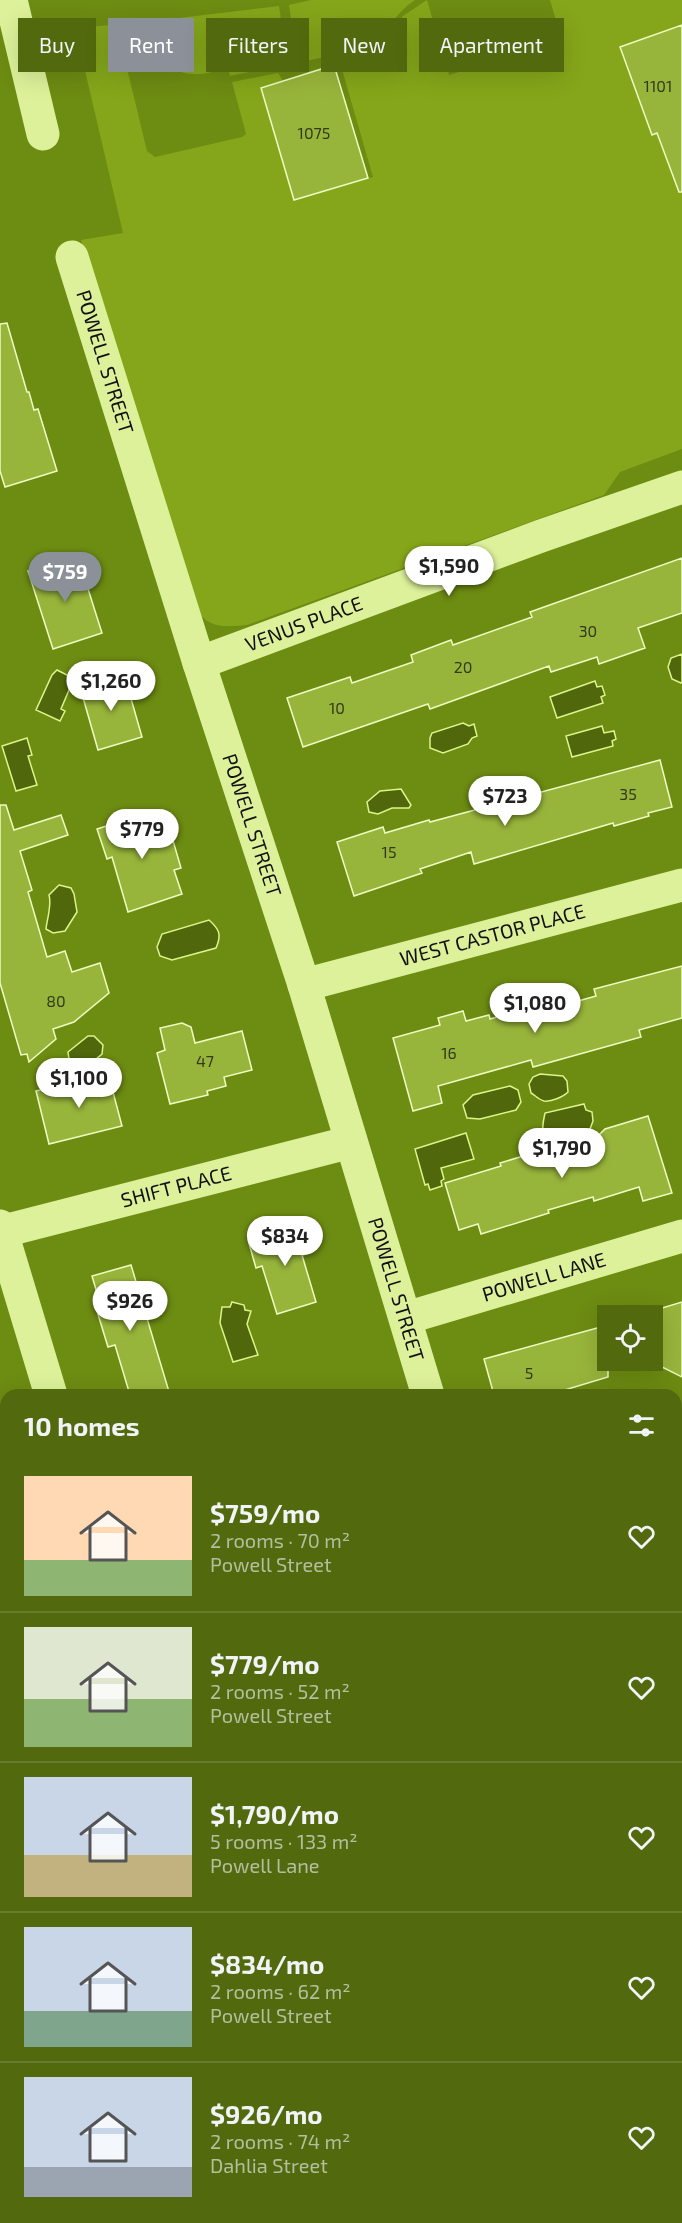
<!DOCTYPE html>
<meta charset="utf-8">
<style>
body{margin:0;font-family:"Exo 2",sans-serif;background:#5c711c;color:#f1f3f6;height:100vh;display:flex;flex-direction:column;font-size:22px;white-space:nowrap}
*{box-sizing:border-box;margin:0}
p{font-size:20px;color:#b5bf9e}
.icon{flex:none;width:33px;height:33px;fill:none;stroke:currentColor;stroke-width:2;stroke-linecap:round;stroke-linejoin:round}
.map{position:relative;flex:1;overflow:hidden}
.drawer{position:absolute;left:0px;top:1389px;width:682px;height:834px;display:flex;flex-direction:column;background:#52690e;border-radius:18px 18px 0 0;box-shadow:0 6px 24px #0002}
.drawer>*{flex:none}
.guide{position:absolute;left:18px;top:18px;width:646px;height:54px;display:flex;gap:12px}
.buttons{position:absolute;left:597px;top:1305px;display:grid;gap:12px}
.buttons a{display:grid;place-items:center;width:66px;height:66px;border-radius:0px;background:#52690e;box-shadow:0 6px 24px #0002;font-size:30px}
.price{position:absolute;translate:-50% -51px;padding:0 14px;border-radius:21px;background:#fff;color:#222;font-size:20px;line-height:39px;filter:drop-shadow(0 2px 3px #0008)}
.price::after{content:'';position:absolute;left:50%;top:36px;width:18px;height:14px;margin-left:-9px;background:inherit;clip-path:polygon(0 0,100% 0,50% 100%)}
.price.active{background:#8c9099;color:#fff}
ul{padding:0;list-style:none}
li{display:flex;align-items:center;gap:18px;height:150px;padding:0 24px}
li+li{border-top:2px solid #687c2e}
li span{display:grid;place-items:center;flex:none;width:168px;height:120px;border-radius:0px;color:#555}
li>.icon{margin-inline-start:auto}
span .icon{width:72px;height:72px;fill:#fffc;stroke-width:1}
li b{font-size:26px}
h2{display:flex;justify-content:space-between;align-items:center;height:72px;padding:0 24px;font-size:26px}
.tag{padding:0 21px;border-radius:0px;background:#52690e;box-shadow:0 6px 24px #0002;font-size:21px;line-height:54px}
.tag.active{background:#8c9099;color:#fff}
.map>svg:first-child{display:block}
.green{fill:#85a61a}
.water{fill:#50680b;stroke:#ddf48c;stroke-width:1.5}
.building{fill:#98b53b;stroke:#eefcc1;stroke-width:1.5}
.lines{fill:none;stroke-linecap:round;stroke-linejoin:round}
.minor{stroke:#ddf19a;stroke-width:33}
.labels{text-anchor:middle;stroke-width:6;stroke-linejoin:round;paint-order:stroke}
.number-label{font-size:16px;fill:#333a1c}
.street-label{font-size:20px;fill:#111;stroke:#6d8c12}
</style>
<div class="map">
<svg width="682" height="2223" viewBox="0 0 682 2223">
<rect width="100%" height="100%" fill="#6d8c12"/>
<path class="green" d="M311,0H415C396,12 388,31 372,45L303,62L298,58L296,53L289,5Z
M427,0L449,75L562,41L550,0H682V449L620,472L604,495L247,625C223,627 206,629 194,605L81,240L123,233L75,28L122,24L124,56L147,151L155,157L242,137L246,134L245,130L232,82L278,73L283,81L261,88L294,200L373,177L339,59L374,52L386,39L403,16Z
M279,6L287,60L286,64L230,76L228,68C217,70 205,75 194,74C165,74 151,47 146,22Z"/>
<path class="water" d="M682,654V682L681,683L672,679L668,667L671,658Z
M57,670L71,677L72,683L61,709L65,711L60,721L36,710L52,675Z
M595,681L597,687L602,686L605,695L601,697L603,703L557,718L550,697Z
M463,723L469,726L474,724L477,736L472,738L468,744L443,753L430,748V738L432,733Z
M602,726L604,733L614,731L616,739L612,741L613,746L572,757L566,736Z
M27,738L32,755L28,756L37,785L16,791L2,746Z
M401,789L411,805L409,808H392L378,814L369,812L367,802L380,791Z
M59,885L71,888L74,894L77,912L65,931L53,933L46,929C47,919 52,905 49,895Z
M209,920C219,929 222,934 216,948L172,960L160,956L157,947L162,934Z
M88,1036H94L103,1045L102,1054L84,1069L75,1068L71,1071L64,1064L69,1059L68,1052Z
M540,1074L563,1076L567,1081L568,1092C563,1097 551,1102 544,1101C539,1100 535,1095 531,1093L529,1084L533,1077Z
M510,1086L518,1090L521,1102L516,1110L480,1119L467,1118L463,1105L473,1095Z
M584,1104L586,1110L592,1112L593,1121L590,1129L591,1133L552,1143C540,1132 542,1128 545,1113Z
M466,1133L474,1159L441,1168L444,1179L441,1181L442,1186L430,1190L428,1184L425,1185L415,1149Z
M232,1302L244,1305L245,1310L251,1311L247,1324L258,1355L233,1362L220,1323L222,1307H230Z"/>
<path class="building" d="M682,25V192H679L657,133L652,135L620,47Z
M334,65L368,178L294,200L261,88Z
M7,323L27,392H29L34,410L38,409L57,471L5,487L0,471V324Z
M71,557L76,575L83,573L102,633L53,649L28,571Z
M682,558V613L638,628L645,648L599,664L597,657L551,672L549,666L430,709L428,704L303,747L287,698L350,677L352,683L413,662L411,655L451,640L453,645L532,617L530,612Z
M124,674L142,737L98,750L80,687Z
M660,760L672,807L648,813L649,816L614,826L613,823L474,864L471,852L420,869L422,873L354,896L337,842L383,827L385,833L429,820L430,822Z
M0,805H6L14,830L61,815L68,835L20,851L32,890L28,892L47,957L65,951L72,972L100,963L109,993L74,1022L53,1029L56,1039L29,1062L27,1054L21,1055L0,983Z
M157,810L166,838L172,837L181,868L174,870L182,894L128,912L112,857L107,859L97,829Z
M682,966V1018L639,1030L641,1037L533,1067L531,1060L438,1086L442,1103L413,1111L393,1038L440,1025L438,1018L463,1011L466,1021L489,1015L490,1019L544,1004L546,1010L596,996L594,989Z
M182,1023L191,1027L195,1043L242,1031L252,1070L224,1077L226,1086L207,1091L208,1095L170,1104L157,1053L165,1050L160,1028Z
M108,1073L122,1126L49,1144L36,1091Z
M648,1116L672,1193L643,1201L639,1187L594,1201L593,1197L548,1210L549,1213L481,1234L478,1224L459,1230L445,1183L501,1166L500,1163L530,1154L533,1163L594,1145L596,1138L605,1129Z
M300,1223L310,1253L302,1255L316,1302L277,1314L262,1266L256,1268L248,1240Z
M131,1265L170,1395H130L115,1345L108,1347L97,1311L102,1310L92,1276Z
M682,1302V1377L652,1362V1311Z
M608,1325V1377L548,1395H494L484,1359Z"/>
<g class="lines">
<g class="minor">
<path d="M11,0L43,134"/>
<path id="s1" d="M72,257L199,663L304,985L428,1395"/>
<path id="s2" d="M199,663L541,536L682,487"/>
<path id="s3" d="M304,985L682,885"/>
<path d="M0,1226L51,1395"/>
<path id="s4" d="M0,1232L351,1142"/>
<path id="s5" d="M406,1318L682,1236"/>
<path d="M0,1791L6,1789"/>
<path d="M676,2013L682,2011"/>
<path d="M676,2070L682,2067"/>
<path d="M298,2217L300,2223"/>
</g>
</g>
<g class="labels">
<g class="number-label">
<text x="658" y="92">1101</text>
<text x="314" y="139">1075</text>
<text x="588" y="637">30</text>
<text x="463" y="673">20</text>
<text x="337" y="714">10</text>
<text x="628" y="800">35</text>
<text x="389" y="858">15</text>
<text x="56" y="1007">80</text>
<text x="449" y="1059">16</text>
<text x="205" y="1067">47</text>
<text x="529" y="1379">5</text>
</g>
<g class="street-label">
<text dy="7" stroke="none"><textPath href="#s1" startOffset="110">POWELL STREET</textPath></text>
<text dy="7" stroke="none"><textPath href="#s2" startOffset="112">VENUS PLACE</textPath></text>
<text dy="7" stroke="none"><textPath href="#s1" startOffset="596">POWELL STREET</textPath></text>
<text dy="7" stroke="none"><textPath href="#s3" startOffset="195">WEST CASTOR PLACE</textPath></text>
<text dy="7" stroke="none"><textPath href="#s4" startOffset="182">SHIFT PLACE</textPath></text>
<text dy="7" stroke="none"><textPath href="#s5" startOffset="144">POWELL LANE</textPath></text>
<text dy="7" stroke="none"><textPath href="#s1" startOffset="1082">POWELL STREET</textPath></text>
</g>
</g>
</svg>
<div class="buttons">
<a><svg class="icon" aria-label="locate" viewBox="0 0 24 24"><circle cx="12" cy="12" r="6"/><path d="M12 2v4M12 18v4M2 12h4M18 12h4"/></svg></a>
</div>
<b class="price" style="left:449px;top:597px">$1,590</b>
<b class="price active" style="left:65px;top:603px">$759</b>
<b class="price" style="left:111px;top:712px">$1,260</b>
<b class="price" style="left:505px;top:827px">$723</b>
<b class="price" style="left:142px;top:860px">$779</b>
<b class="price" style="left:535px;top:1034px">$1,080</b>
<b class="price" style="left:79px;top:1109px">$1,100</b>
<b class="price" style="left:562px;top:1179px">$1,790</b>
<b class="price" style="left:285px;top:1267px">$834</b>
<b class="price" style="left:130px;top:1332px">$926</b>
<div class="guide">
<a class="tag">Buy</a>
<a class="tag active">Rent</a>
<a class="tag">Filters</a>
<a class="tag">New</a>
<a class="tag">Apartment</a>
</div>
<section class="drawer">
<h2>10 homes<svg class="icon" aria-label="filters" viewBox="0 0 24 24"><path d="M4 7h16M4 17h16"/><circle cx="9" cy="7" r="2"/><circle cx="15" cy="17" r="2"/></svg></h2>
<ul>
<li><span style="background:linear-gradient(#ffd9b3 70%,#8fb573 0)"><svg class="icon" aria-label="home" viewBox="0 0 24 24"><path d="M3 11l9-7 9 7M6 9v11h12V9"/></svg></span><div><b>$759/mo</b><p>2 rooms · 70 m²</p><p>Powell Street</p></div><svg class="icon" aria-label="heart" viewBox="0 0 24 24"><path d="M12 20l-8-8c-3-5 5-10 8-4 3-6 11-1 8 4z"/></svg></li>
<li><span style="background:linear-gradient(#dfe7d0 60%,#8fb573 0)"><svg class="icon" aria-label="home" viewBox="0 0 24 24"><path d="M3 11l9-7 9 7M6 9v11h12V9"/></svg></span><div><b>$779/mo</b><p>2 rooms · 52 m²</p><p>Powell Street</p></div><svg class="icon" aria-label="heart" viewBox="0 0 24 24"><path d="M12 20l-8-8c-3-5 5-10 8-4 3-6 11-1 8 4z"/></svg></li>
<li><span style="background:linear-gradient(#c9d6e8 65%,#c2b280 0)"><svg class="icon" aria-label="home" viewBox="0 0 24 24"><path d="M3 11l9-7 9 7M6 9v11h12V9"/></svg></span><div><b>$1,790/mo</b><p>5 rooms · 133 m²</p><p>Powell Lane</p></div><svg class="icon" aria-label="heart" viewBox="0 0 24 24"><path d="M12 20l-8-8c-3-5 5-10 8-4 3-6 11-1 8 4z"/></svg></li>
<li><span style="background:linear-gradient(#c9d6e8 70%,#7fa58c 0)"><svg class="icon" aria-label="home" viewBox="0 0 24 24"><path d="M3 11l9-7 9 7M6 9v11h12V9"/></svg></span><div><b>$834/mo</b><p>2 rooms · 62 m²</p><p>Powell Street</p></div><svg class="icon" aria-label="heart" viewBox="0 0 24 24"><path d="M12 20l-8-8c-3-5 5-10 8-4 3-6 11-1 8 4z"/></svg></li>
<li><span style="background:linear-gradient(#c9d6e8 75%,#9aa5b1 0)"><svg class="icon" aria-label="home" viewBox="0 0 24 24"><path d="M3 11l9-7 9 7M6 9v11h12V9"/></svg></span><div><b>$926/mo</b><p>2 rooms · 74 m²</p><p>Dahlia Street</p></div><svg class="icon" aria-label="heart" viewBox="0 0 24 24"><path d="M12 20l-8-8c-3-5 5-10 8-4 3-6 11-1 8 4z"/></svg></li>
</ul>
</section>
</div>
